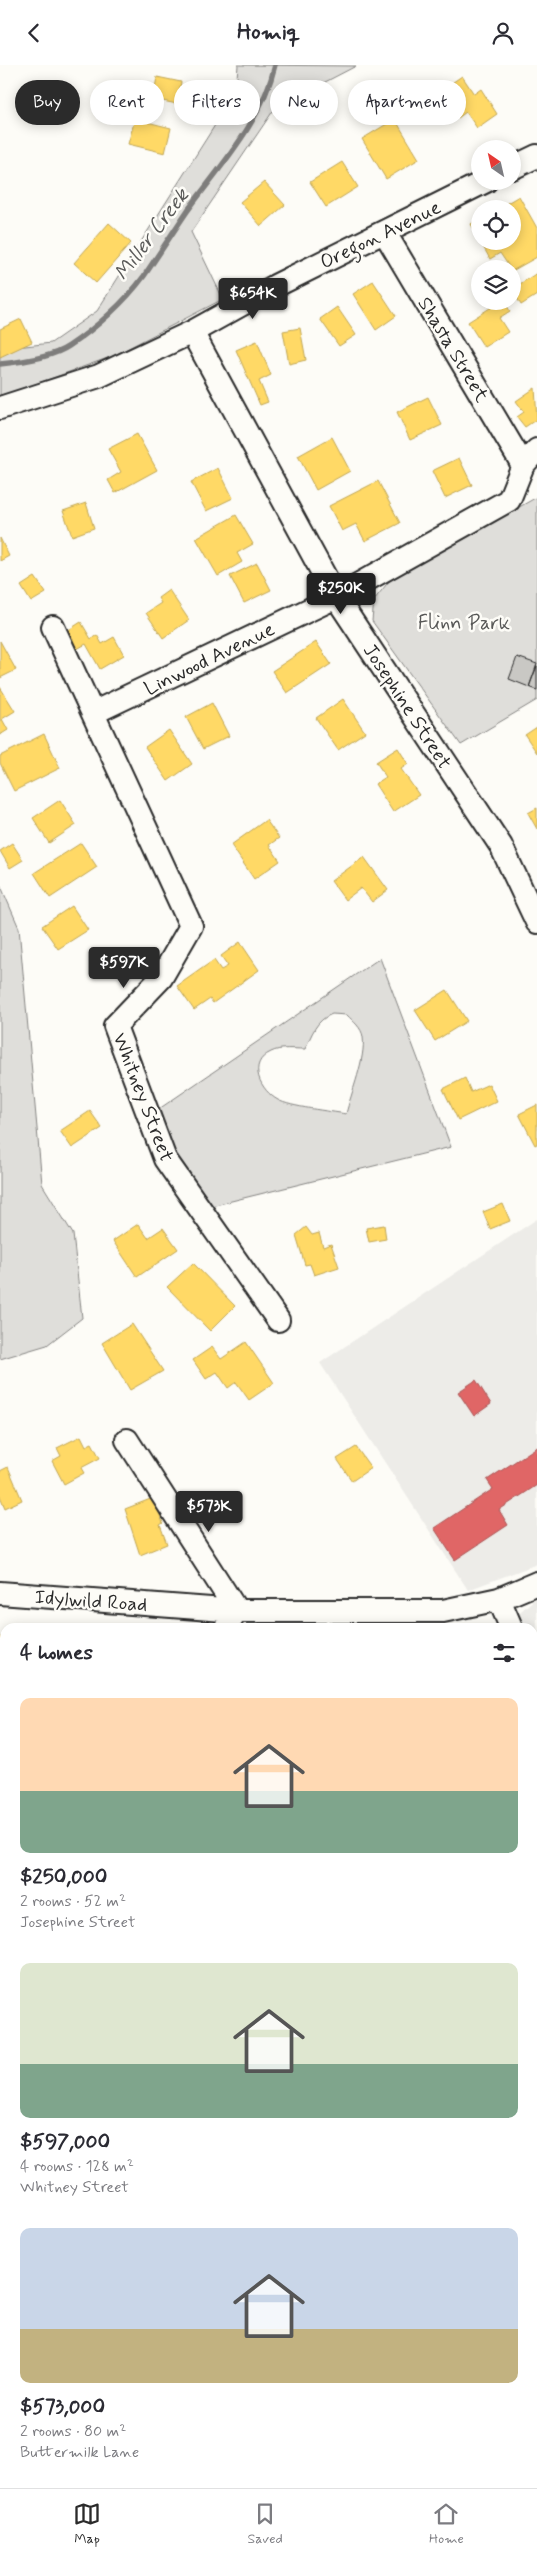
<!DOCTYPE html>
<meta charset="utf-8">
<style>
body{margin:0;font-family:Mynerve,sans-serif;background:#f7f7f7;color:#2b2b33;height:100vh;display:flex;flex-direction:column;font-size:19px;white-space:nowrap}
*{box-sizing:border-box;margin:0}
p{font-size:16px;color:#7c7c81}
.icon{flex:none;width:28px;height:28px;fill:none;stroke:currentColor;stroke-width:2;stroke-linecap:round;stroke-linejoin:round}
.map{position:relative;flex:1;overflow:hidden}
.details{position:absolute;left:0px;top:1558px;width:538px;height:866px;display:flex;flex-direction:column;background:#fff;border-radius:15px 15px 0 0;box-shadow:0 2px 12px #0003}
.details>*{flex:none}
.banner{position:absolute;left:15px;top:15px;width:508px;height:45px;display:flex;gap:10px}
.needle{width:32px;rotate:326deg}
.controls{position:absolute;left:471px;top:75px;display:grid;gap:10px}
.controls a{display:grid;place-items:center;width:50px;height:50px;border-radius:50%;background:#fff;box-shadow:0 2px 12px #0003;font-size:25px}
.price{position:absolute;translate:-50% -42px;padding:0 11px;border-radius:5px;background:#2b2b2b;color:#fff;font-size:16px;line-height:32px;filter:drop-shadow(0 1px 2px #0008)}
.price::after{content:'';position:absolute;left:50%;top:30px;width:15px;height:11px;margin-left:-8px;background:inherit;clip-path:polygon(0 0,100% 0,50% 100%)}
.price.active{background:#222;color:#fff}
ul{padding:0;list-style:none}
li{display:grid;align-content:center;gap:10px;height:265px;padding:0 20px}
li span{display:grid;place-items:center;height:155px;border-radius:10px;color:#555}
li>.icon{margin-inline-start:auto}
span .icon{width:90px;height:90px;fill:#fffc;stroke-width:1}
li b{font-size:21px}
h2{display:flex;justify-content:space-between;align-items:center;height:60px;padding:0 20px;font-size:21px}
.chip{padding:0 18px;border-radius:22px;background:#fff;box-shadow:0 2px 12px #0003;font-size:18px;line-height:45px}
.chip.active{background:#2b2b2b;color:#fff}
header{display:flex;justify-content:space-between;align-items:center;height:65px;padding:0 20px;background:#fff;font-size:22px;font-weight:700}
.dock{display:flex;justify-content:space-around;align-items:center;height:70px;border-top:1px solid #e1e1e2;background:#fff;font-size:14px;color:#7c7c81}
.dock a{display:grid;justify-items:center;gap:2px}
.dock .active{color:#2b2b2b}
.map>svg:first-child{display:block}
.built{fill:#edece8}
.green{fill:#dfdeda;stroke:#858482;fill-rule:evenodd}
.homes{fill:#ffd966;stroke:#bfa554}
.shops{fill:#e06666;stroke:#aa5454}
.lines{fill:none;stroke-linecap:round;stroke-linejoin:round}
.stream{stroke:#7e7d7b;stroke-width:5.5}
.building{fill:#c9c8c4;stroke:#2b2b2b}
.minor-casing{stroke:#2b2b2b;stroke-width:26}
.minor{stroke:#fdfcf7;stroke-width:22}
.labels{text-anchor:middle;stroke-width:5;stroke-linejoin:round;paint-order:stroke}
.street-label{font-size:20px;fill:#2b2b2b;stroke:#fdfcf7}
.park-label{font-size:20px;fill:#585857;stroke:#fdfcf7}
.water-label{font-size:21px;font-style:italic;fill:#5b5b5a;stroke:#fdfcf7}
</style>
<header><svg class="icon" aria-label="back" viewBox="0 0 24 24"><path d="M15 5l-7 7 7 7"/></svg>Homiq<svg class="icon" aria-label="person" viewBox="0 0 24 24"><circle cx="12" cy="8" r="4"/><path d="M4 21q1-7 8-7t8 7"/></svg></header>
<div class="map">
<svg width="537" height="2423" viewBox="0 0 537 2423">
<rect width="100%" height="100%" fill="#fdfcf7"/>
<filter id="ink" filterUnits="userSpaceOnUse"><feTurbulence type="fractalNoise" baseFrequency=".02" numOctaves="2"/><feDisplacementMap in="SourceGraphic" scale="10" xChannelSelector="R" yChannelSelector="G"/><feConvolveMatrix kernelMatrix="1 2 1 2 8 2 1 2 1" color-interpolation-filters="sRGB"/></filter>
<g filter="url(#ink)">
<path class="built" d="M537,1154V1499L468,1525L320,1298Z
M537,1532V1600L533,1589L532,1562H521L518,1554L521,1546Z"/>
<path class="green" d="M238,0L356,1L275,43L191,167L223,234L113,291L0,332V284L51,278L97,246L236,27Z
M537,432V635L461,680L372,556L374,535L390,515Z
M0,819L19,863L42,1119L73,1169L82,1253L47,1280L0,1294Z
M380,893L451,1082L207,1142L170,1086L156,1046ZM332,949L347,950C353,956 362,963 363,972C366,993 351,1028 346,1049C330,1046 290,1042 278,1035C261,1026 246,998 271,987C281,982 293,984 305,984C312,969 316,955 332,949Z"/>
<path class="homes" d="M462,11L474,29L481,24L497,49L477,63L466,47L458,53L440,26Z
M157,12L181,17L177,39L153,34Z
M135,54L171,63L165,88L128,79Z
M395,54L419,94L386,114L362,74Z
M342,97L358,122L326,142L310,117Z
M264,117L285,140L261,161L240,137Z
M519,131L537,163V192L512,206L500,188L490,194L480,176H512V144H497Z
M480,153V175L471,159Z
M109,158L131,178L96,218L74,198Z
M537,208V230L521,240L512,224Z
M373,216L396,251L376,265L353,229Z
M501,236H504L510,246L499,253L508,267L484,282L468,257Z
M337,242L356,270L339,281L320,254Z
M21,254L32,277L0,292V264Z
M300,263L306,295L289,299L283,266Z
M257,276L271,310L259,316L268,337L260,340L236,285Z
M535,323L537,354L525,362L517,352L524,347L516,336Z
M428,332L442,360L410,375L397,347Z
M137,369L157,405L115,428L108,415L121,407L108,384Z
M332,372L350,406L316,425L298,391Z
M459,393L472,420L445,433L432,406Z
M218,403L233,433L206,446L191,417Z
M378,416L400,458L365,476L356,459L342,466L329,441Z
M86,438L94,463L72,471L63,446Z
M236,450L253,479L237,488L242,497L218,511L196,473Z
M0,473L9,491L0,496Z
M257,498L271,525L244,538L230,511Z
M35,512L46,528L31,537L21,521Z
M169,525L189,555L163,573L146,548L161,538L158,533Z
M81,557L91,574L97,570L102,579L114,572L124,590L100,604L86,579L77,584L67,566Z
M0,576L16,605L0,613Z
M316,577L331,599L287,628L272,606Z
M0,622L15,646L2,654L8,665L0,670Z
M343,634L365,667L338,685L316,653Z
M212,638L229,671L203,684L186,652Z
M537,662V688L525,670Z
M169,665L192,699L168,716L145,682Z
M44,669L60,703L14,726L0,698V691Z
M398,683L408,699L401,704L419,730L393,747L375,719L386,712L376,697Z
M60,735L76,760L49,778L33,753Z
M537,743V764L528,748Z
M266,755L279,773L269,780L280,796L254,814L231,780Z
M12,778L23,795L10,803L0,786Z
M81,778L97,802L50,833L34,808Z
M364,792L388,825L372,837L361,823L345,835L331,816Z
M72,841L88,865L58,884L42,861Z
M240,877L259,905L213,938L210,934L194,945L177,921L214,895L221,905L228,901L221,891Z
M447,925L467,956L435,976L415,945Z
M465,1013L471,1027L489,1019L497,1036L458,1055L443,1024Z
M537,1040V1079L535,1080L519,1049Z
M90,1046L102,1063L72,1083L60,1066Z
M503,1139L510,1156L490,1164L483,1147Z
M138,1159L148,1173L163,1163L178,1184L137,1212L113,1176Z
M384,1160L386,1174L369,1177L366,1163Z
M306,1162L312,1170L319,1168L323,1182L331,1179L339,1202L314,1210L310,1199L305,1200L296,1170Z
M193,1198L235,1241L210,1266L167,1222Z
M132,1259L163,1306L130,1325L102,1278Z
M246,1277L274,1318L249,1335L236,1317L228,1323L217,1307L206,1314L193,1295L212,1282L221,1294Z
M81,1371L86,1381L92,1378L100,1393L81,1403L84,1408L64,1419L52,1396L61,1391L57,1383Z
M356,1382L371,1403L352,1416L337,1394Z
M8,1402L22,1435L5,1443L0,1431V1406Z
M153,1433L163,1458L160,1460L167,1479L140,1490L125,1444Z
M0,1572H5V1605H0Z
M5,1771V1817L0,1823V1777Z
M5,1887V1946L3,1947L0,1942V1891Z
M537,2146V2176L532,2178V2148Z
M36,2419H66L71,2423H32Z"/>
<path class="shops" d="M476,1315L491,1339L474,1351L458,1327Z
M537,1382V1420L499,1445L508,1460L455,1495L434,1463L493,1424L487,1415Z"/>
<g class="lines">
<path class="stream" d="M0,299C20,297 53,292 69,281C96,263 125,237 144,211C159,189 173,167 188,145C222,99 262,56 275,0"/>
</g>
<path class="building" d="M517,592L537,599L529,622L509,614Z
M537,601V625L529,622Z"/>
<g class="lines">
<defs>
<path id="minor" d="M512,103L537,91
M385,168L523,400
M192,267L336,532L501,781L537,857
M0,343L99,311L192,267L275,221L486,116
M53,562L191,861L161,913L115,961L165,1094L278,1255
M93,648L336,532L509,435L523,400L537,385
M127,1375L237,1546L226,1562
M0,1528L237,1546H443L499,1534L537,1518
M499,1534L511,1562
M532,1611L537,1621
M0,2115L5,2114"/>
</defs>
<use href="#minor" class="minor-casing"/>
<use href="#minor" class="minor"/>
</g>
</g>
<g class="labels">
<g class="street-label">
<text transform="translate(380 169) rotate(-26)" y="7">Oregon Avenue</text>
<text transform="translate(454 284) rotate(59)" y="7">Shasta Street</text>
<text transform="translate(209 593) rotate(-26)" y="7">Linwood Avenue</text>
<text transform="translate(408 641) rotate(57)" y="7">Josephine Street</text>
<text transform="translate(144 1032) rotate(69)" y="7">Whitney Street</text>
<text transform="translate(91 1535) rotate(4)" y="7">Idylwild Road</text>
</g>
<g class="park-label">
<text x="464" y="564">Flinn Park</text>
</g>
<g class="water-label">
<text transform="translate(151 169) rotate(-53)" y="7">Miller Creek</text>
</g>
</g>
</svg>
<div class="controls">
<a><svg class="needle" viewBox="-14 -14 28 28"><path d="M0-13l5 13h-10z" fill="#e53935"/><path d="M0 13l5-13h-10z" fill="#7c7c81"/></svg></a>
<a><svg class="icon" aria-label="locate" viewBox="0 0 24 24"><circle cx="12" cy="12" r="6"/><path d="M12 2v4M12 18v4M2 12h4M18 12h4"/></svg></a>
<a><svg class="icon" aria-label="layers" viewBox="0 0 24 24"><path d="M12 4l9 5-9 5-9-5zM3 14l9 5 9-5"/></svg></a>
</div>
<b class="price" style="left:253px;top:255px">$654K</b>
<b class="price active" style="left:341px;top:550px">$250K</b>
<b class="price" style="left:124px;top:924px">$597K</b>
<b class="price" style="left:209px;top:1468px">$573K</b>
<div class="banner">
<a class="chip active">Buy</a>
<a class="chip">Rent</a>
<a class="chip">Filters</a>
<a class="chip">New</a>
<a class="chip">Apartment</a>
</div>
<section class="details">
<h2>4 homes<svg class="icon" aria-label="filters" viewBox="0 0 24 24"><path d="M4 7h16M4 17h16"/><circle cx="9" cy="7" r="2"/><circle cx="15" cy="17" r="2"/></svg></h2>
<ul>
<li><span style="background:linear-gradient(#ffd9b3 60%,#7fa58c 0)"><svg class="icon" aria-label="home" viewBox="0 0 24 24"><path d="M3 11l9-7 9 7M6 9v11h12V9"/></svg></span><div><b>$250,000</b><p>2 rooms · 52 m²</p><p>Josephine Street</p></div></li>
<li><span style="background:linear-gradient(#dfe7d0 65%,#7fa58c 0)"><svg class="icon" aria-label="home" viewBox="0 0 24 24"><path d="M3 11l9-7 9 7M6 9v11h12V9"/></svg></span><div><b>$597,000</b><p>4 rooms · 128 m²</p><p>Whitney Street</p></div></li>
<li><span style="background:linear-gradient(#c9d6e8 65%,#c2b280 0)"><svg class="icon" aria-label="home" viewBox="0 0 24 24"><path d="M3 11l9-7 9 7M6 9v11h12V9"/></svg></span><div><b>$573,000</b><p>2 rooms · 80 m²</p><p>Buttermilk Lane</p></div></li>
</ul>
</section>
</div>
<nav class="dock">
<a class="active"><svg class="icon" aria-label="map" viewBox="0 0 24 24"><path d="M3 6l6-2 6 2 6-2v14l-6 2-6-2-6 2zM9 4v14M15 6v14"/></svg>Map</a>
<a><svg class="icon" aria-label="saved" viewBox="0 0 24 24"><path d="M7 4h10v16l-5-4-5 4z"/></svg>Saved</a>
<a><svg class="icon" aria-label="home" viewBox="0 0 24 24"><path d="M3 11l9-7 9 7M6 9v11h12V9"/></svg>Home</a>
</nav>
